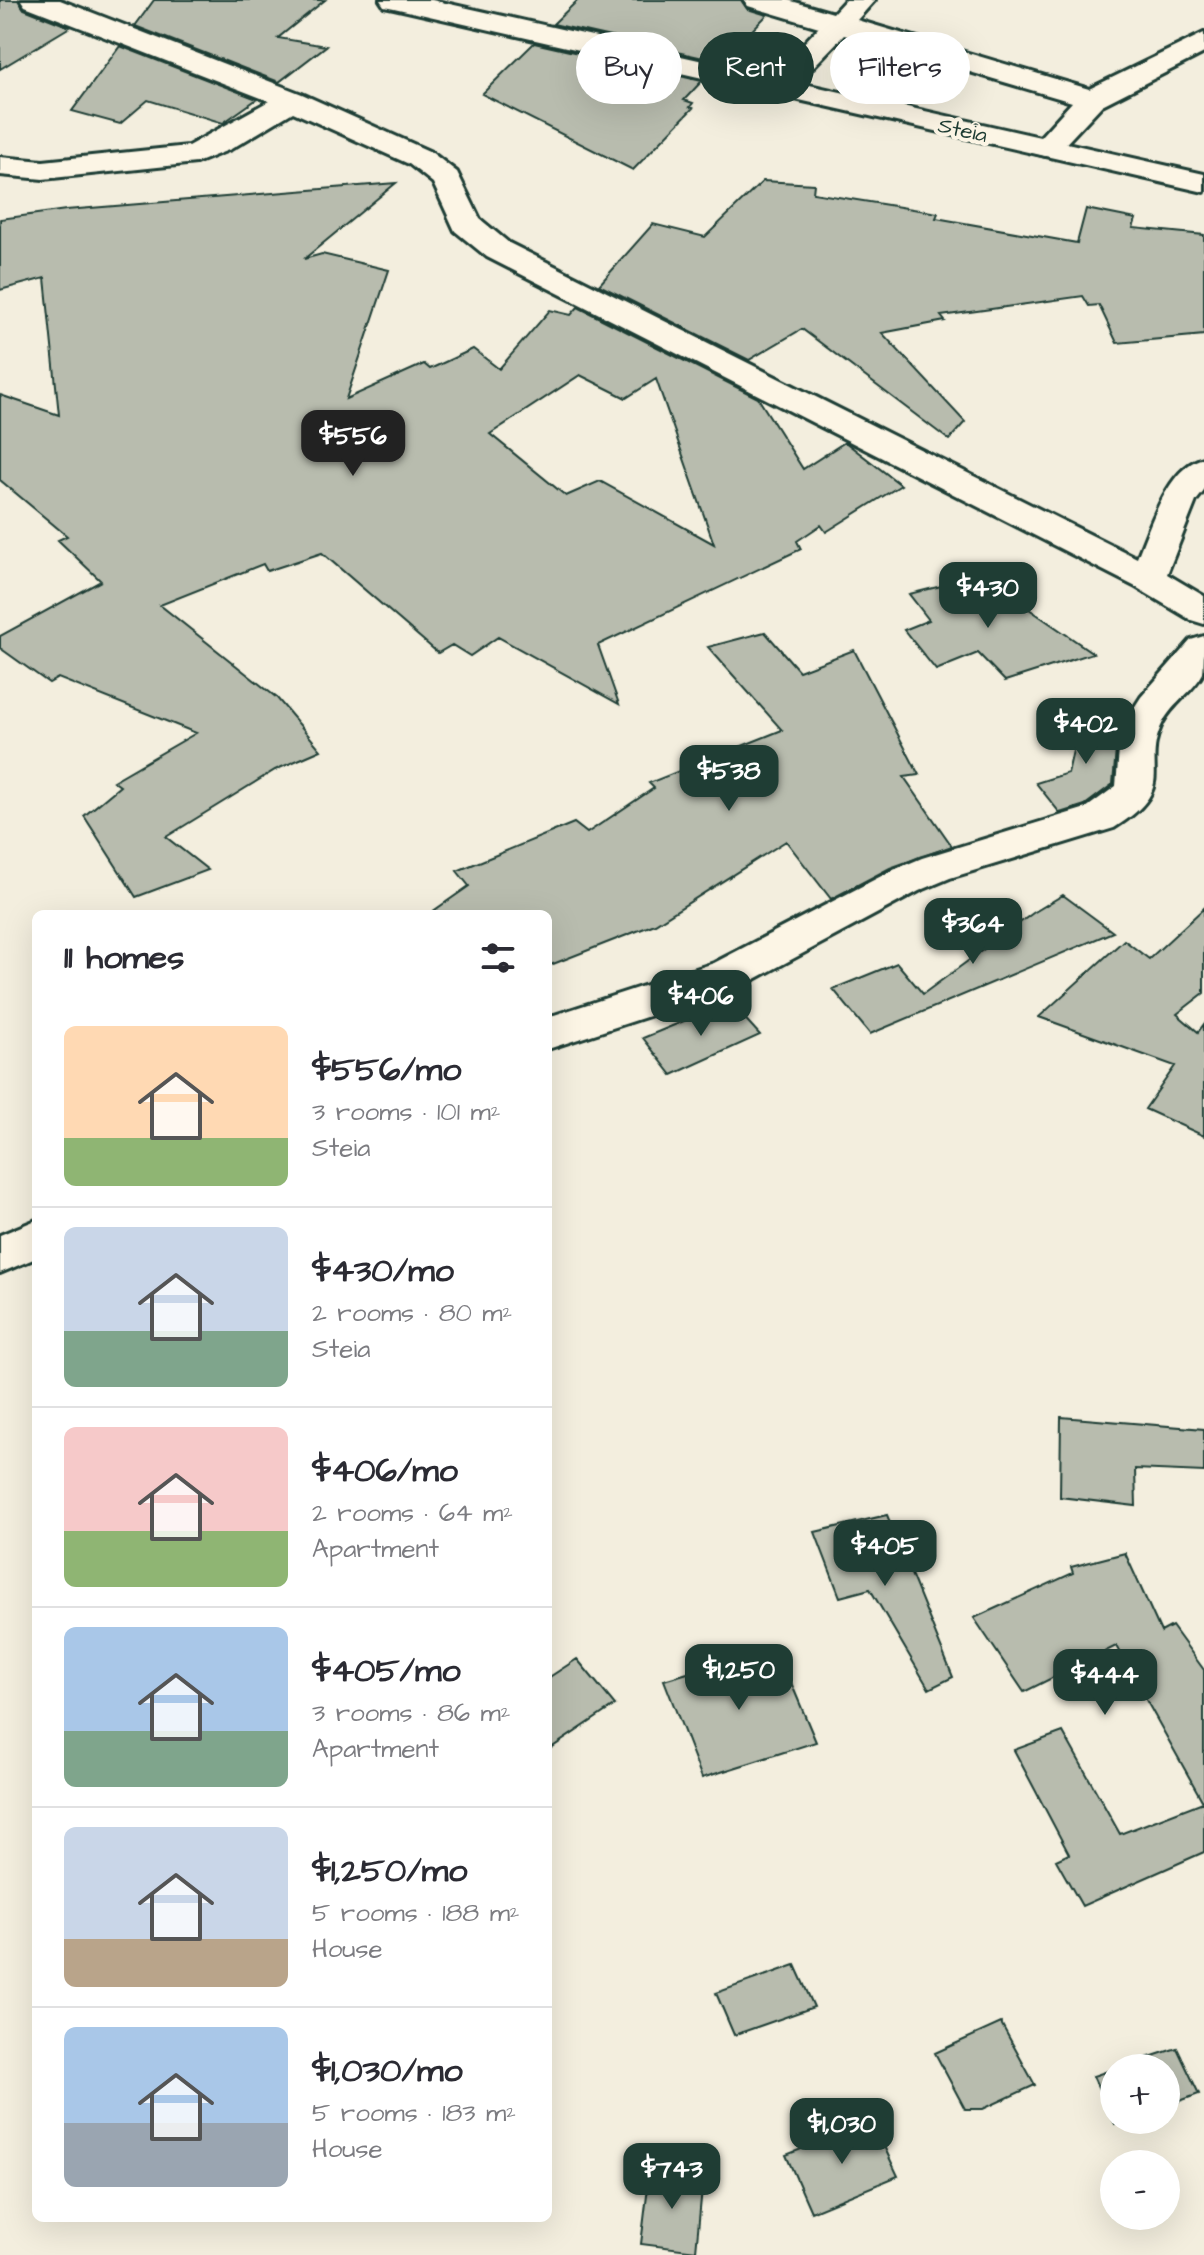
<!DOCTYPE html>
<meta charset="utf-8">
<style>
body{margin:0;font-family:"Architects Daughter",sans-serif;background:#f2f2f3;color:#2b2b33;height:100vh;display:flex;flex-direction:column;font-size:30px;white-space:nowrap}
*{box-sizing:border-box;margin:0}
p{font-size:26px;color:#7c7c81}
.icon{flex:none;width:44px;height:44px;fill:none;stroke:currentColor;stroke-width:2;stroke-linecap:round;stroke-linejoin:round}
.map{position:relative;flex:1;overflow:hidden}
.details{position:absolute;left:32px;top:910px;width:520px;height:1312px;display:flex;flex-direction:column;background:#fff;border-radius:12px;box-shadow:0 8px 32px #0002}
.details>*{flex:none}
.guide{position:absolute;left:576px;top:32px;width:508px;height:72px;display:flex;gap:16px}
.controls{position:absolute;left:1100px;top:2054px;display:grid;gap:16px}
.controls a{display:grid;place-items:center;width:80px;height:80px;border-radius:50%;background:#fff;box-shadow:0 8px 32px #0002;font-size:40px}
.price{position:absolute;translate:-50% -68px;padding:0 18px;border-radius:16px;background:#1f3d34;color:#fff;font-size:26px;line-height:52px;filter:drop-shadow(0 2px 4px #0008)}
.price::after{content:'';position:absolute;left:50%;top:48px;width:24px;height:18px;margin-left:-12px;background:inherit;clip-path:polygon(0 0,100% 0,50% 100%)}
.price.selected{background:#222;color:#fff}
ul{padding:0;list-style:none}
li{display:flex;align-items:center;gap:24px;height:200px;padding:0 32px}
li+li{border-top:2px solid #e1e1e2}
li span{display:grid;place-items:center;flex:none;width:224px;height:160px;border-radius:12px;color:#555}
li>.icon{margin-inline-start:auto}
span .icon{width:96px;height:96px;fill:#fffc;stroke-width:1}
li b{font-size:34px}
h2{display:flex;justify-content:space-between;align-items:center;height:96px;padding:0 32px;font-size:34px}
.chip{padding:0 28px;border-radius:36px;background:#fff;box-shadow:0 8px 32px #0002;font-size:28px;line-height:72px}
.chip.selected{background:#1f3d34;color:#fff}
.map>svg:first-child{display:block}
.building{fill:#b8bcae;stroke:#1f3d34;stroke-width:2;fill-rule:evenodd}
.lines{fill:none;stroke-linecap:round;stroke-linejoin:round}
.minor-casing{stroke:#1f3d34;stroke-width:6}
.major-casing{stroke:#1f3d34;stroke-width:6}
.minor{fill:#fcf5e5;fill-rule:evenodd}
.major{fill:#fcf5e5;fill-rule:evenodd}
.labels{text-anchor:middle;stroke-width:8;stroke-linejoin:round;paint-order:stroke}
.far-street-label{font-size:22px;fill:#1f3d34;stroke:#fcf5e5}
</style>
<div class="map">
<svg width="1204" height="2255" viewBox="0 0 1204 2255">
<rect width="100%" height="100%" fill="#f3eede"/>
<filter id="ink" filterUnits="userSpaceOnUse"><feTurbulence type="fractalNoise" baseFrequency=".0125" numOctaves="2"/><feDisplacementMap in="SourceGraphic" scale="16" xChannelSelector="R" yChannelSelector="G"/><feConvolveMatrix kernelMatrix="1 2 1 2 8 2 1 2 1" color-interpolation-filters="sRGB"/></filter>
<g filter="url(#ink)">
<path class="building" d="M0,0H18L24,9L70,27L0,69Z
M154,0H325L278,38L326,46L279,82L135,26Z
M578,0H741L747,9L767,15L721,62L553,24Z
M534,43L702,81L684,100L693,103L690,107L693,108L633,170L482,94Z
M120,46L257,99L223,123L148,100L120,124L72,111Z
M763,181L814,184L813,193L938,213L936,218L1077,243L1086,209L1136,219L1133,228L1204,235V335L1117,343L1099,305L1089,306L1083,296L941,316L945,321L882,333L965,422L949,440L802,329L749,360L599,285L653,224L705,237Z
M396,183L304,259L322,254L389,270L346,399L424,364L430,369L473,349L499,369L550,310L571,315L578,307L758,398L803,469L845,442L901,485L826,532L821,525L797,541L801,549L598,645L619,704L498,637L470,656L452,645L438,653L322,553L267,571L263,564L160,605L277,698L321,750L275,770L166,837L208,870L136,897L84,816L120,786L113,781L196,733L58,678L49,683L0,648V636L101,581L58,540L67,536L0,480V395L59,415L45,278L0,290V219L66,210ZM580,375L626,398L656,379L714,544L600,481L566,496L490,434Z
M981,576L1093,653L1005,681L978,653L936,670L904,630L929,620L909,594Z
M765,632L799,671L854,650L919,775L904,777L952,846L890,868L831,899L786,841L655,924L548,966V914H429L469,886L457,871L574,823L587,833L654,788L649,783L782,730L708,647Z
M1081,715L1122,722L1117,738L1113,784L1085,805L1060,813L1036,783L1068,773Z
M1063,895L1113,932L870,1034L833,989L897,963L923,994L1033,913Z
M1204,908V993L1177,1014L1198,1032L1204,1024V1136L1145,1109L1175,1066L1039,1017L1124,940L1149,959Z
M730,1002L760,1035L672,1075L643,1038Z
M1061,1417L1204,1429V1472L1135,1469L1136,1506L1060,1497Z
M887,1515L953,1677L929,1689L870,1589L840,1597L815,1532Z
M1125,1553L1161,1632L1172,1626L1204,1670V1852L1082,1906L1056,1860L1069,1854L1014,1750L1063,1732L1120,1834L1203,1802L1116,1646L1024,1692L974,1618L1073,1573L1071,1567Z
M776,1647L816,1742L702,1778L664,1680Z
M577,1659L615,1705L548,1750V1678Z
M795,1965L814,2007L734,2035L716,1993Z
M1001,2023L1035,2085L983,2109H965L935,2053Z
M1177,2048L1199,2094L1166,2106V2068H1116Z
M1114,2069V2120H1125L1115,2124L1093,2076Z
M872,2121L898,2176L811,2212L786,2155Z
M650,2171L703,2178L696,2251L641,2244Z"/>
<g class="lines">
<defs>
<path id="minor" d="M21,0H60L302,94L431,152L457,172L480,219L509,243L1137,558C1150,527 1168,466 1204,458V491L1196,501L1167,574L1204,596V624L1191,620L1134,586L487,257L455,231L433,183L409,164L293,112L231,149L196,163L43,179L0,175V157L43,161L188,146L269,101L25,6Z
M744,0H788L833,13L845,0H875L857,20L1089,89L1204,33V53L1102,105L1057,153L1046,156L1035,153L1031,147L1072,102L844,35L788,93L778,96L768,93L763,87L768,81L819,27L748,6Z
M1204,636C1204,646 1204,664 1203,673C1194,691 1173,703 1163,722C1139,770 1181,786 1114,828L950,878L919,891L744,985L548,1049V1017L714,963L891,871L922,858L1086,808L1116,786L1120,738L1125,722L1141,697L1191,640Z
M36,1220V1258L0,1273V1235Z"/>
<path id="major" d="M380,0H432L1204,174V192L394,8L384,6Z"/>
</defs>
<use href="#minor" class="minor-casing"/>
<use href="#major" class="major-casing"/>
<use href="#minor" class="minor"/>
<use href="#major" class="major"/>
</g>
</g>
<g class="labels">
<g class="far-street-label">
<text transform="translate(963 129) rotate(13)" y="8">Steia</text>
</g>
</g>
</svg>
<div class="controls">
<a>+</a>
<a>−</a>
</div>
<b class="price selected" style="left:353px;top:478px">$556</b>
<b class="price" style="left:988px;top:630px">$430</b>
<b class="price" style="left:1086px;top:766px">$402</b>
<b class="price" style="left:729px;top:813px">$538</b>
<b class="price" style="left:973px;top:966px">$364</b>
<b class="price" style="left:701px;top:1038px">$406</b>
<b class="price" style="left:885px;top:1588px">$405</b>
<b class="price" style="left:739px;top:1712px">$1,250</b>
<b class="price" style="left:1105px;top:1717px">$444</b>
<b class="price" style="left:842px;top:2166px">$1,030</b>
<b class="price" style="left:672px;top:2211px">$743</b>
<div class="guide">
<a class="chip">Buy</a>
<a class="chip selected">Rent</a>
<a class="chip">Filters</a>
</div>
<section class="details">
<h2>11 homes<svg class="icon" aria-label="filters" viewBox="0 0 24 24"><path d="M4 7h16M4 17h16"/><circle cx="9" cy="7" r="2"/><circle cx="15" cy="17" r="2"/></svg></h2>
<ul>
<li><span style="background:linear-gradient(#ffd9b3 70%,#8fb573 0)"><svg class="icon" aria-label="home" viewBox="0 0 24 24"><path d="M3 11l9-7 9 7M6 9v11h12V9"/></svg></span><div><b>$556/mo</b><p>3 rooms · 101 m²</p><p>Steia</p></div></li>
<li><span style="background:linear-gradient(#c9d6e8 65%,#7fa58c 0)"><svg class="icon" aria-label="home" viewBox="0 0 24 24"><path d="M3 11l9-7 9 7M6 9v11h12V9"/></svg></span><div><b>$430/mo</b><p>2 rooms · 80 m²</p><p>Steia</p></div></li>
<li><span style="background:linear-gradient(#f6c9c9 65%,#8fb573 0)"><svg class="icon" aria-label="home" viewBox="0 0 24 24"><path d="M3 11l9-7 9 7M6 9v11h12V9"/></svg></span><div><b>$406/mo</b><p>2 rooms · 64 m²</p><p>Apartment</p></div></li>
<li><span style="background:linear-gradient(#a9c7e8 65%,#7fa58c 0)"><svg class="icon" aria-label="home" viewBox="0 0 24 24"><path d="M3 11l9-7 9 7M6 9v11h12V9"/></svg></span><div><b>$405/mo</b><p>3 rooms · 86 m²</p><p>Apartment</p></div></li>
<li><span style="background:linear-gradient(#c9d6e8 70%,#b9a48a 0)"><svg class="icon" aria-label="home" viewBox="0 0 24 24"><path d="M3 11l9-7 9 7M6 9v11h12V9"/></svg></span><div><b>$1,250/mo</b><p>5 rooms · 188 m²</p><p>House</p></div></li>
<li><span style="background:linear-gradient(#a9c7e8 60%,#9aa5b1 0)"><svg class="icon" aria-label="home" viewBox="0 0 24 24"><path d="M3 11l9-7 9 7M6 9v11h12V9"/></svg></span><div><b>$1,030/mo</b><p>5 rooms · 183 m²</p><p>House</p></div></li>
</ul>
</section>
</div>
